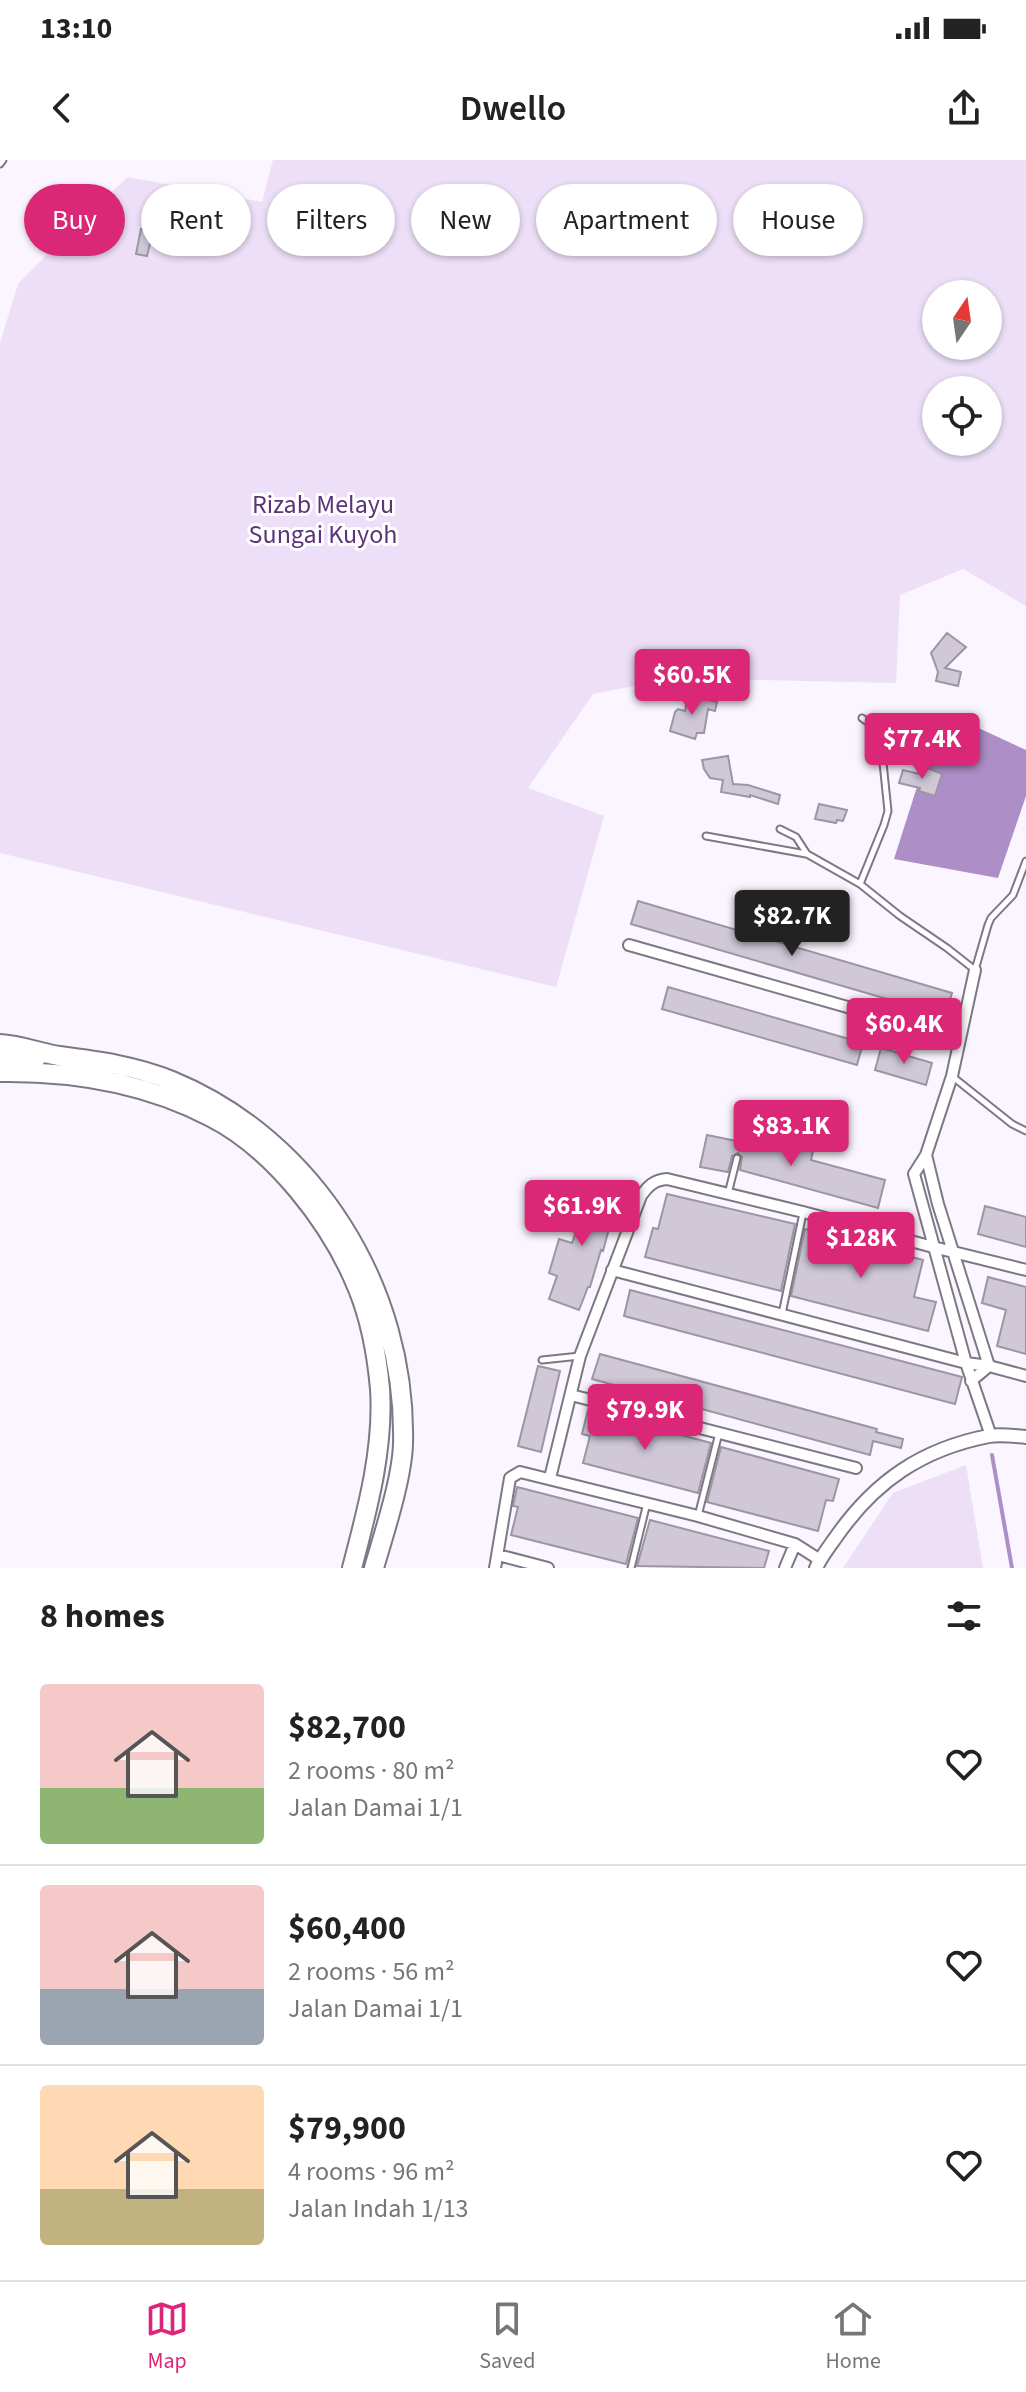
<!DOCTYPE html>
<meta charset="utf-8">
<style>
body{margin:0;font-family:"Source Sans 3",sans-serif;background:#f6f6f6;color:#222;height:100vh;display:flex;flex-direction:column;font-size:30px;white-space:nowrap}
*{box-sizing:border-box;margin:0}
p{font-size:26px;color:#767676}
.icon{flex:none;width:44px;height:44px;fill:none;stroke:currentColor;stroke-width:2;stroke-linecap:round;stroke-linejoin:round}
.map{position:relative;height:1408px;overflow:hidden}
.drawer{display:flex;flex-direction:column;background:#fff;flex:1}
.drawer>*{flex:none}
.top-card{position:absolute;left:24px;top:24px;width:978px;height:72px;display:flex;gap:16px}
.needle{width:52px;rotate:13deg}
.fabs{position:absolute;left:922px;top:120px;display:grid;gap:16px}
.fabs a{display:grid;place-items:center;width:80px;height:80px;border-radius:50%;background:#fff;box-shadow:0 2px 6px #0004;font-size:40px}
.price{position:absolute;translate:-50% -68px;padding:0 18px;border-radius:8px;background:#db2777;color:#fff;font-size:26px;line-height:52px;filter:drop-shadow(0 2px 4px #0008)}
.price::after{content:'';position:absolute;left:50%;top:48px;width:24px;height:18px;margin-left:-12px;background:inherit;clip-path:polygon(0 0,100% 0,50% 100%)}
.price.active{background:#222;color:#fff}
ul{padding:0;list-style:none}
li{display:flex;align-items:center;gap:24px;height:200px;padding:0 40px}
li+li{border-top:2px solid #e0e0e0}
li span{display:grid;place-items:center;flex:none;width:224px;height:160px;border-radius:8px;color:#555}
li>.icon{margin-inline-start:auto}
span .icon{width:96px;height:96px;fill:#fffc;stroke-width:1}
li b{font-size:34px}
h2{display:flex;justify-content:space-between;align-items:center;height:96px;padding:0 40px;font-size:34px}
.chip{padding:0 28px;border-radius:36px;background:#fff;box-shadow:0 2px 6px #0004;font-size:28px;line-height:72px}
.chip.active{background:#db2777;color:#fff}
.status{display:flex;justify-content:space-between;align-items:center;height:56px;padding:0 40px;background:#fff;direction:ltr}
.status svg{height:22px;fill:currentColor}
header{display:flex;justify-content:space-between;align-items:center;height:104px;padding:0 40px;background:#fff;font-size:36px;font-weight:600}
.tab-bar{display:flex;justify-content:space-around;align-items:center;height:112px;border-top:2px solid #e0e0e0;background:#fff;font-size:22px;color:#767676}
.tab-bar a{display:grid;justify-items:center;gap:4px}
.tab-bar .active{color:#db2777}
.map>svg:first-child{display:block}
.green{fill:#ecdff7;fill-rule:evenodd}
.water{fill:#ad8ec7}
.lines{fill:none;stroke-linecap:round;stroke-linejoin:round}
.stream{stroke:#ad8ec7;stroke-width:4}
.building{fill:#d0c8d7;stroke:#9c95a3;stroke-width:2}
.service-casing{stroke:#7e7785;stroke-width:9}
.minor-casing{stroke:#7e7785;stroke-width:14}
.tertiary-casing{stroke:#7e7785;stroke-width:16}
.motorway-casing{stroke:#7e7785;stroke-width:22}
.service{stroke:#fff;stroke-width:5}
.minor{stroke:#fff;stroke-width:10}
.tertiary{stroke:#fff;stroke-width:12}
.motorway{stroke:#fff;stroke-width:18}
.labels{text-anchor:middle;stroke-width:6;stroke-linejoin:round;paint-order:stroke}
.park-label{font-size:26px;fill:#5d347a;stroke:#fff}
</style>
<div class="status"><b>13:10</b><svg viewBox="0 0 49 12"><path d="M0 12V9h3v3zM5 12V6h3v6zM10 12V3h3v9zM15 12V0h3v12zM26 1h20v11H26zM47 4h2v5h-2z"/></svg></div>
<header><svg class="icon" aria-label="back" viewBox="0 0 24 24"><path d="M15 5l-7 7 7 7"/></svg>Dwello<svg class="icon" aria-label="share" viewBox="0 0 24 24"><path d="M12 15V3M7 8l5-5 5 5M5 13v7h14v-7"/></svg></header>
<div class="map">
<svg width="1026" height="1408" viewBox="0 0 1026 1408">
<rect width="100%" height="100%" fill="#faf5fe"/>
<path class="green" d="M273,0H1026V446L963,409L900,435L896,523L675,518L593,534L528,628L604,656L556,827L0,693V183L18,124L77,64L128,17L262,42ZM936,134H988V186H936ZM936,230H988V282H936Z
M966,1305L983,1408H843L893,1333Z"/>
<path class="water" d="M946,553L1026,590V636L998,718L894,699L916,630Z"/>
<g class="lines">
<path class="stream" d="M992,1295L1012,1408"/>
</g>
<path class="building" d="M141,69L153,71L147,96L136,94Z
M947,473L966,487L945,508L961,512L958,526L936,521L938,512L931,493Z
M688,535L717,542L715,551L708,549L704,573H697L695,579L670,571L675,552L678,549L685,551Z
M728,596L733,624L748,625L780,635L778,644L750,635V637L721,632L723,620L710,618L704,609L702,600Z
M927,608L942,614L935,636L919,631L920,628L899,623L903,610L924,615Z
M819,644L847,650L843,661L837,660L836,663L815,659Z
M638,741L952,833L945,856L631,764Z
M668,827L863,883L857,905L662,849Z
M881,888L932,903L926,925L875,910Z
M749,971L780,978L779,983L813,991L811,1000L885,1020L878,1048L740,1010L742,997L738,993L732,996L728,1012L700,1007L707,975L746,983Z
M577,1025L617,1039L603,1091L601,1090L590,1127H588L579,1150L549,1139L557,1116L549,1113L559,1079L572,1083L585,1046L571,1042Z
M667,1034L795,1064L781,1131L645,1097L653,1068L658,1069Z
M985,1046L1026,1057V1087L978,1074Z
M805,1069L923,1100L914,1137L936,1142L928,1171L791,1136Z
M988,1117L1026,1127V1194L997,1186L1006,1150L982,1143Z
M630,1130L962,1217L955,1244L624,1156Z
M600,1194L877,1269L876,1272L903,1279L901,1288L873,1281L870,1295L592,1219Z
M538,1206L560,1211L541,1292L518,1286Z
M588,1250L711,1283L698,1333L583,1303L590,1276L582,1274Z
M721,1287L839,1319L833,1341L826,1340L818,1371L707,1342Z
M517,1327L638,1358L626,1404L511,1375L518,1347L513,1346Z
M650,1360L769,1391L764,1408L637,1406Z"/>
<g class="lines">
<defs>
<path id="service" d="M0,4L3,0
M780,669L796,677L807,694L860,724L900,756L947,788L975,810L988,765L991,758L1013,735L1026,701
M706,676L806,694
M860,724L884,665L888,651L880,574L877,569L862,558
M953,917L1012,964L1026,971
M728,1034L737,998
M782,1154L803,1053
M542,1200L580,1196
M698,1356L719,1273
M631,1408L647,1343"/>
<path id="minor" d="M629,785L960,879
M975,810L952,916L926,995L914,1014L966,1203L991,1276
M926,995L938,1044L989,1206L971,1221
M612,1110L966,1203L989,1206L1026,1216
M571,1235L856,1308
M550,1318L580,1196L641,1036C648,1026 654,1020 667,1019L803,1052L933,1087L1026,1110
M498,1395L548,1408
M495,1408L510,1318L520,1312L698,1356L795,1384L820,1400
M785,1408L795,1384"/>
<path id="tertiary" d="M816,1408C821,1397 829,1387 836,1377C875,1321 922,1289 989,1276C1000,1274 1014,1276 1026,1277"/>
<path id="motorway" d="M0,884C21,885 39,893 59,896C98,901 136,906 172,921C315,980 407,1129 403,1284C402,1319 384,1373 374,1408
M0,898L37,897
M0,912C72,911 146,923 211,957C274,989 332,1064 358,1129C371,1161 377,1195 380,1229C384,1289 367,1351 352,1408"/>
</defs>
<use href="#service" class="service-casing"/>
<use href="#minor" class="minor-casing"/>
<use href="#tertiary" class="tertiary-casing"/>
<use href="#motorway" class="motorway-casing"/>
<use href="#service" class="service"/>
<use href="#minor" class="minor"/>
<use href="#tertiary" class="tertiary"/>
<use href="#motorway" class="motorway"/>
</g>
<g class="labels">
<g class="park-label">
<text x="323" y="353">Rizab Melayu<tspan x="323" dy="30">Sungai Kuyoh</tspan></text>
</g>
</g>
</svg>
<div class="fabs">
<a><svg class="needle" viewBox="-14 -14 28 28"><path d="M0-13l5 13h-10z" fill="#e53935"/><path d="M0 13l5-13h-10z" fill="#767676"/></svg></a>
<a><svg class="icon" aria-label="locate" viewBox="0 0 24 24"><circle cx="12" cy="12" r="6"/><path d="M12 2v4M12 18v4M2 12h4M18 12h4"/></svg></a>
</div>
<b class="price" style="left:692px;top:557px">$60.5K</b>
<b class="price" style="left:922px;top:621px">$77.4K</b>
<b class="price active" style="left:792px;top:798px">$82.7K</b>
<b class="price" style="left:904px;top:906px">$60.4K</b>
<b class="price" style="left:791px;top:1008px">$83.1K</b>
<b class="price" style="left:582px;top:1088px">$61.9K</b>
<b class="price" style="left:861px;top:1120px">$128K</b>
<b class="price" style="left:645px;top:1292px">$79.9K</b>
<div class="top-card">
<a class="chip active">Buy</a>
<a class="chip">Rent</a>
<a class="chip">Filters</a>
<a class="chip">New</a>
<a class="chip">Apartment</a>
<a class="chip">House</a>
</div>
</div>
<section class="drawer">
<h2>8 homes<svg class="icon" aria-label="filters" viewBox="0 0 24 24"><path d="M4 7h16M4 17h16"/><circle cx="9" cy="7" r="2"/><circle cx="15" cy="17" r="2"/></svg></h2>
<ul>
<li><span style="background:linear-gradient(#f6c9c9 65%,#8fb573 0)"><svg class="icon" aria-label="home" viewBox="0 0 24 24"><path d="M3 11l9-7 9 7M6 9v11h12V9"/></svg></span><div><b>$82,700</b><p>2 rooms · 80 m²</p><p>Jalan Damai 1/1</p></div><svg class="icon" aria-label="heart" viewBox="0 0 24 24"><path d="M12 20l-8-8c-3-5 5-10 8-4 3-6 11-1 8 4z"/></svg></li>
<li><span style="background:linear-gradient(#f6c9c9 65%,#9aa5b1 0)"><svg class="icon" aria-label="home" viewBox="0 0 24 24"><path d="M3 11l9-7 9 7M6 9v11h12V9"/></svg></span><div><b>$60,400</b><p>2 rooms · 56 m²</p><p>Jalan Damai 1/1</p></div><svg class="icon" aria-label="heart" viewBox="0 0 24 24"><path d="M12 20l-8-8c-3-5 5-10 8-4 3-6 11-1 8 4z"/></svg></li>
<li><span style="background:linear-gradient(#ffd9b3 65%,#c2b280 0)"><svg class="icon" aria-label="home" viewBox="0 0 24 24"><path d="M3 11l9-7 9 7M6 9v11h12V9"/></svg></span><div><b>$79,900</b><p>4 rooms · 96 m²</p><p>Jalan Indah 1/13</p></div><svg class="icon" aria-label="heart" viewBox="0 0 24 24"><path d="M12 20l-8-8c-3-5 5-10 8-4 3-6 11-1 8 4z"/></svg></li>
</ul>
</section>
<nav class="tab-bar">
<a class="active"><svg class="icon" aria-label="map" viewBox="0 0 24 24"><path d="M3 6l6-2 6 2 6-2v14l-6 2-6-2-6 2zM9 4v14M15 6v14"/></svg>Map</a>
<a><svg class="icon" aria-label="saved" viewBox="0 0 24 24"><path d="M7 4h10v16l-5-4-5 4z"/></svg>Saved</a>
<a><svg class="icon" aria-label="home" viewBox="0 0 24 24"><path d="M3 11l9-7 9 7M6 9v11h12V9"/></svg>Home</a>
</nav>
